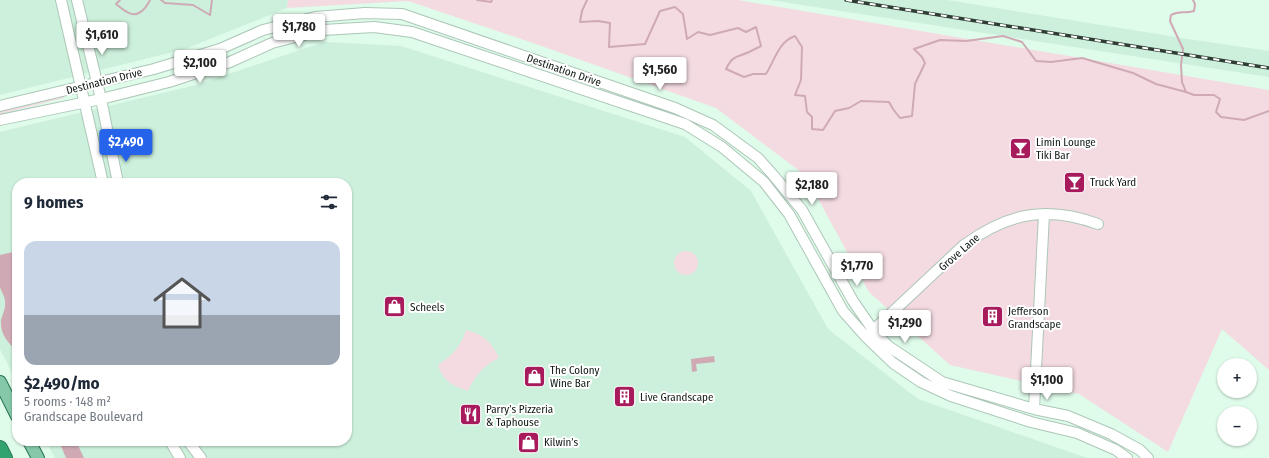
<!DOCTYPE html>
<meta charset="utf-8">
<style>
body{margin:0;font-family:"Fira Sans Condensed",sans-serif;background:#f2f2f3;color:#1f2937;height:100vh;display:flex;flex-direction:column;font-size:15px;white-space:nowrap}
*{box-sizing:border-box;margin:0}
p{font-size:13px;color:#747a83}
.icon{flex:none;width:22px;height:22px;fill:none;stroke:currentColor;stroke-width:2;stroke-linecap:round;stroke-linejoin:round}
.map{position:relative;flex:1;overflow:hidden}
.drawer{position:absolute;left:12px;top:178px;width:340px;height:268px;display:flex;flex-direction:column;background:#fff;border-radius:16px;box-shadow:0 1px 3px #0004}
.drawer>*{flex:none}
.fabs{position:absolute;left:1217px;top:358px;display:grid;gap:8px}
.fabs a{display:grid;place-items:center;width:40px;height:40px;border-radius:50%;background:#fff;box-shadow:0 1px 3px #0004;font-size:20px}
.price{position:absolute;translate:-50% -34px;padding:0 9px;border-radius:4px;background:#fff;color:#222;font-size:13px;line-height:26px;filter:drop-shadow(0 1px 2px #0008)}
.price::after{content:'';position:absolute;left:50%;top:24px;width:12px;height:9px;margin-left:-6px;background:inherit;clip-path:polygon(0 0,100% 0,50% 100%)}
.price.selected{background:#2563eb;color:#fff}
ul{padding:0;list-style:none}
li{display:grid;align-content:center;gap:8px;height:212px;padding:0 12px}
li+li{border-top:1px solid #e0e1e3}
li span{display:grid;place-items:center;height:124px;border-radius:12px;color:#555}
li>.icon{margin-inline-start:auto}
span .icon{width:72px;height:72px;fill:#fffc;stroke-width:1}
li b{font-size:17px}
h2{display:flex;justify-content:space-between;align-items:center;height:48px;padding:0 12px;font-size:17px}
.map>svg:first-child{display:block}
.built{fill:#ccf0db}
.grass{fill:#f4dbe2}
.water{fill:#cfaab5}
.lines{fill:none;stroke-linecap:round;stroke-linejoin:round}
.stream{stroke:#cfaab5;stroke-width:2}
.minor-casing{stroke:#acc7b7;stroke-width:12}
.major-casing{stroke:#26734f;stroke-width:14}
.highway-casing{stroke:#26734f;stroke-width:16}
.minor{stroke:#fff;stroke-width:10}
.major{stroke:#84c8a9;stroke-width:12}
.highway{stroke:#32a36f;stroke-width:14}
.rail-casing{stroke:#303d35;stroke-width:3.5}
.rail{stroke:#fff;stroke-width:2;stroke-dasharray:6;stroke-linecap:butt}
.labels{text-anchor:middle;stroke-width:4;stroke-linejoin:round;paint-order:stroke}
.street-label{font-size:11px;fill:#0f1913;stroke:#fff}
.poi-label{font-size:11px;fill:#0f1913;stroke:#fff;text-anchor:start}
</style>
<div class="map">
<svg width="1269" height="458" viewBox="0 0 1269 458">
<rect width="100%" height="100%" fill="#dffbea"/>
<path class="built" d="M0,0H288L287,8L185,49L0,95Z
M770,0H947L1188,39L1269,51V77Z
M324,42L401,46L685,137L751,191L828,329L918,399L1087,458H55L46,441H347V183H17V383L0,349V132L196,85Z"/>
<path class="grass" d="M288,0H738L1269,90V370L1222,329L1168,452L1079,394L950,365L869,292L805,175L716,108L533,43L408,1L287,8Z
M64,95V98L0,114V110Z
M674 263a12 12 0 1 1 24 0a12 12 0 1 1-24 0Z
M466,330C484,335 491,341 499,358C484,365 475,376 468,391C454,387 442,380 438,365C452,356 461,346 466,330Z"/>
<path class="water" d="M17,251V351C7,342 0,334 1,320C3,313 6,308 5,301C5,296 1,292 0,287C0,277 0,265 0,255Z
M714,356L715,362L696,364L697,371L692,372L691,359Z
M59,441H76L84,458H66Z"/>
<g class="lines">
<path class="stream" d="M120,0L116,4C120,7 123,10 127,12C138,19 146,8 150,0
M161,0L165,3L193,5L210,15L212,0
M477,0L491,2L492,0
M587,0L582,11L580,22L598,21L610,23L609,47L645,44L660,11L675,7L683,14L687,39L698,32L710,35L738,28L746,32L756,27L761,46C757,48 753,50 749,52C736,58 733,55 726,69L744,77L753,74H766C775,60 778,42 795,36L802,47L801,80L795,95L805,96L807,112L812,117V129L823,130L835,111L849,108L861,101L889,102L893,109L900,118L912,116L915,84L925,63L922,57L914,49L940,40L966,41L1003,36L1022,42L1036,61L1051,62L1082,58L1133,73L1156,84L1186,92
M1193,0L1195,4L1194,11C1184,14 1180,10 1171,15L1170,21L1183,49L1181,65L1182,82L1186,92L1194,95H1214L1220,99L1216,112L1221,117L1244,120L1269,111"/>
<defs>
<path id="minor" d="M61,0L103,183
M77,0L101,99L118,183
M0,106L154,69L220,49L263,30L315,17L365,13L402,14L675,108L713,125L758,158L774,176L802,210L853,301L873,330L888,346L942,382L1034,409L1068,416L1111,434L1140,450L1148,458
M0,120L101,99L169,82L230,62L272,43L323,30L374,27L412,32L685,124L722,147L764,182L789,214L843,311L866,337L893,363L921,382L951,396L1031,422L1077,433L1116,450L1127,458
M868,335L964,245C1008,213 1047,205 1098,224
M1034,409L1044,214
M170,441L180,458
M188,441L201,458"/>
<path id="major" d="M0,382L17,416
M29,441L38,458"/>
<path id="highway" d="M0,448L5,458"/>
</defs>
<use href="#minor" class="minor-casing"/>
<use href="#major" class="major-casing"/>
<use href="#highway" class="highway-casing"/>
<use href="#minor" class="minor"/>
<use href="#major" class="major"/>
<use href="#highway" class="highway"/>
<defs>
<path id="rail" d="M846,0L1269,68"/>
</defs>
<use href="#rail" class="rail-casing"/>
<use href="#rail" class="rail"/>
</g>
<defs>
<symbol id="bar-square" viewBox="-11 -11 22 22"><rect x="-9" y="-9" width="18" height="18" rx="4" fill="#a71a5c" stroke="#fff"/><path d="M-6-5H6L.8 .8V4.5H3.5V6h-7V4.5H-.8V.8Z" fill="#fff"/></symbol>
<symbol id="shop-square" viewBox="-11 -11 22 22"><rect x="-9" y="-9" width="18" height="18" rx="4" fill="#a71a5c" stroke="#fff"/><path d="M-5-2.5h2.3a2.7 3.5 0 0 1 5.4 0H5L5.5 6h-11ZM-1.5-2.5h3a1.5 2.3 0 0 0-3 0Z" fill="#fff"/></symbol>
<symbol id="building-square" viewBox="-11 -11 22 22"><rect x="-9" y="-9" width="18" height="18" rx="4" fill="#a71a5c" stroke="#fff"/><path d="M-4-6H4V6H1V3H-1V6H-4ZM-2.5-4.3h1.7v1.8h-1.7ZM.8-4.3h1.7v1.8H.8ZM-2.5-1h1.7V.8h-1.7ZM.8-1h1.7V.8H.8Z" fill="#fff"/></symbol>
<symbol id="restaurant-square" viewBox="-11 -11 22 22"><rect x="-9" y="-9" width="18" height="18" rx="4" fill="#a71a5c" stroke="#fff"/><path d="M-5-6h1v4h1v-4h1v4h1v-4h1v5L-1.5 .5V6h-2V.5L-5-1ZM5-6V6H3V1.5H1.5Q1.5-4 5-6Z" fill="#fff"/></symbol>
</defs>
<g fill-rule="evenodd">
<use href="#bar-square" x="1008" y="136" width="25" height="25"/>
<use href="#bar-square" x="1062" y="170" width="25" height="25"/>
<use href="#shop-square" x="382" y="294" width="25" height="25"/>
<use href="#building-square" x="980" y="304" width="25" height="25"/>
<use href="#shop-square" x="522" y="364" width="25" height="25"/>
<use href="#building-square" x="612" y="384" width="25" height="25"/>
<use href="#restaurant-square" x="458" y="402" width="25" height="25"/>
<use href="#shop-square" x="516" y="430" width="25" height="25"/>
</g>
<g class="labels">
<g class="street-label">
<text transform="translate(564 70) rotate(19)" y="4">Destination Drive</text>
<text transform="translate(104 81) rotate(-14)" y="4">Destination Drive</text>
<text transform="translate(959 252) rotate(-41)" y="4">Grove Lane</text>
</g>
<g class="poi-label">
<text x="1036" y="146">Limin Lounge<tspan x="1036" dy="13">Tiki Bar</tspan></text>
<text x="1090" y="186">Truck Yard</text>
<text x="410" y="311">Scheels</text>
<text x="1008" y="315">Jefferson<tspan x="1008" dy="13">Grandscape</tspan></text>
<text x="550" y="374">The Colony<tspan x="550" dy="13">Wine Bar</tspan></text>
<text x="640" y="401">Live Grandscape</text>
<text x="486" y="413">Parry’s Pizzeria<tspan x="486" dy="13">&amp; Taphouse</tspan></text>
<text x="544" y="446">Kilwin’s</text>
</g>
</g>
</svg>
<div class="fabs">
<a>+</a>
<a>−</a>
</div>
<b class="price" style="left:299px;top:48px">$1,780</b>
<b class="price" style="left:102px;top:56px">$1,610</b>
<b class="price" style="left:200px;top:84px">$2,100</b>
<b class="price" style="left:660px;top:91px">$1,560</b>
<b class="price selected" style="left:126px;top:163px">$2,490</b>
<b class="price" style="left:812px;top:206px">$2,180</b>
<b class="price" style="left:857px;top:287px">$1,770</b>
<b class="price" style="left:905px;top:344px">$1,290</b>
<b class="price" style="left:1047px;top:401px">$1,100</b>
<section class="drawer">
<h2>9 homes<svg class="icon" aria-label="filters" viewBox="0 0 24 24"><path d="M4 7h16M4 17h16"/><circle cx="9" cy="7" r="2"/><circle cx="15" cy="17" r="2"/></svg></h2>
<ul>
<li><span style="background:linear-gradient(#c9d6e8 60%,#9aa5b1 0)"><svg class="icon" aria-label="home" viewBox="0 0 24 24"><path d="M3 11l9-7 9 7M6 9v11h12V9"/></svg></span><div><b>$2,490/mo</b><p>5 rooms · 148 m²</p><p>Grandscape Boulevard</p></div></li>
</ul>
</section>
</div>
